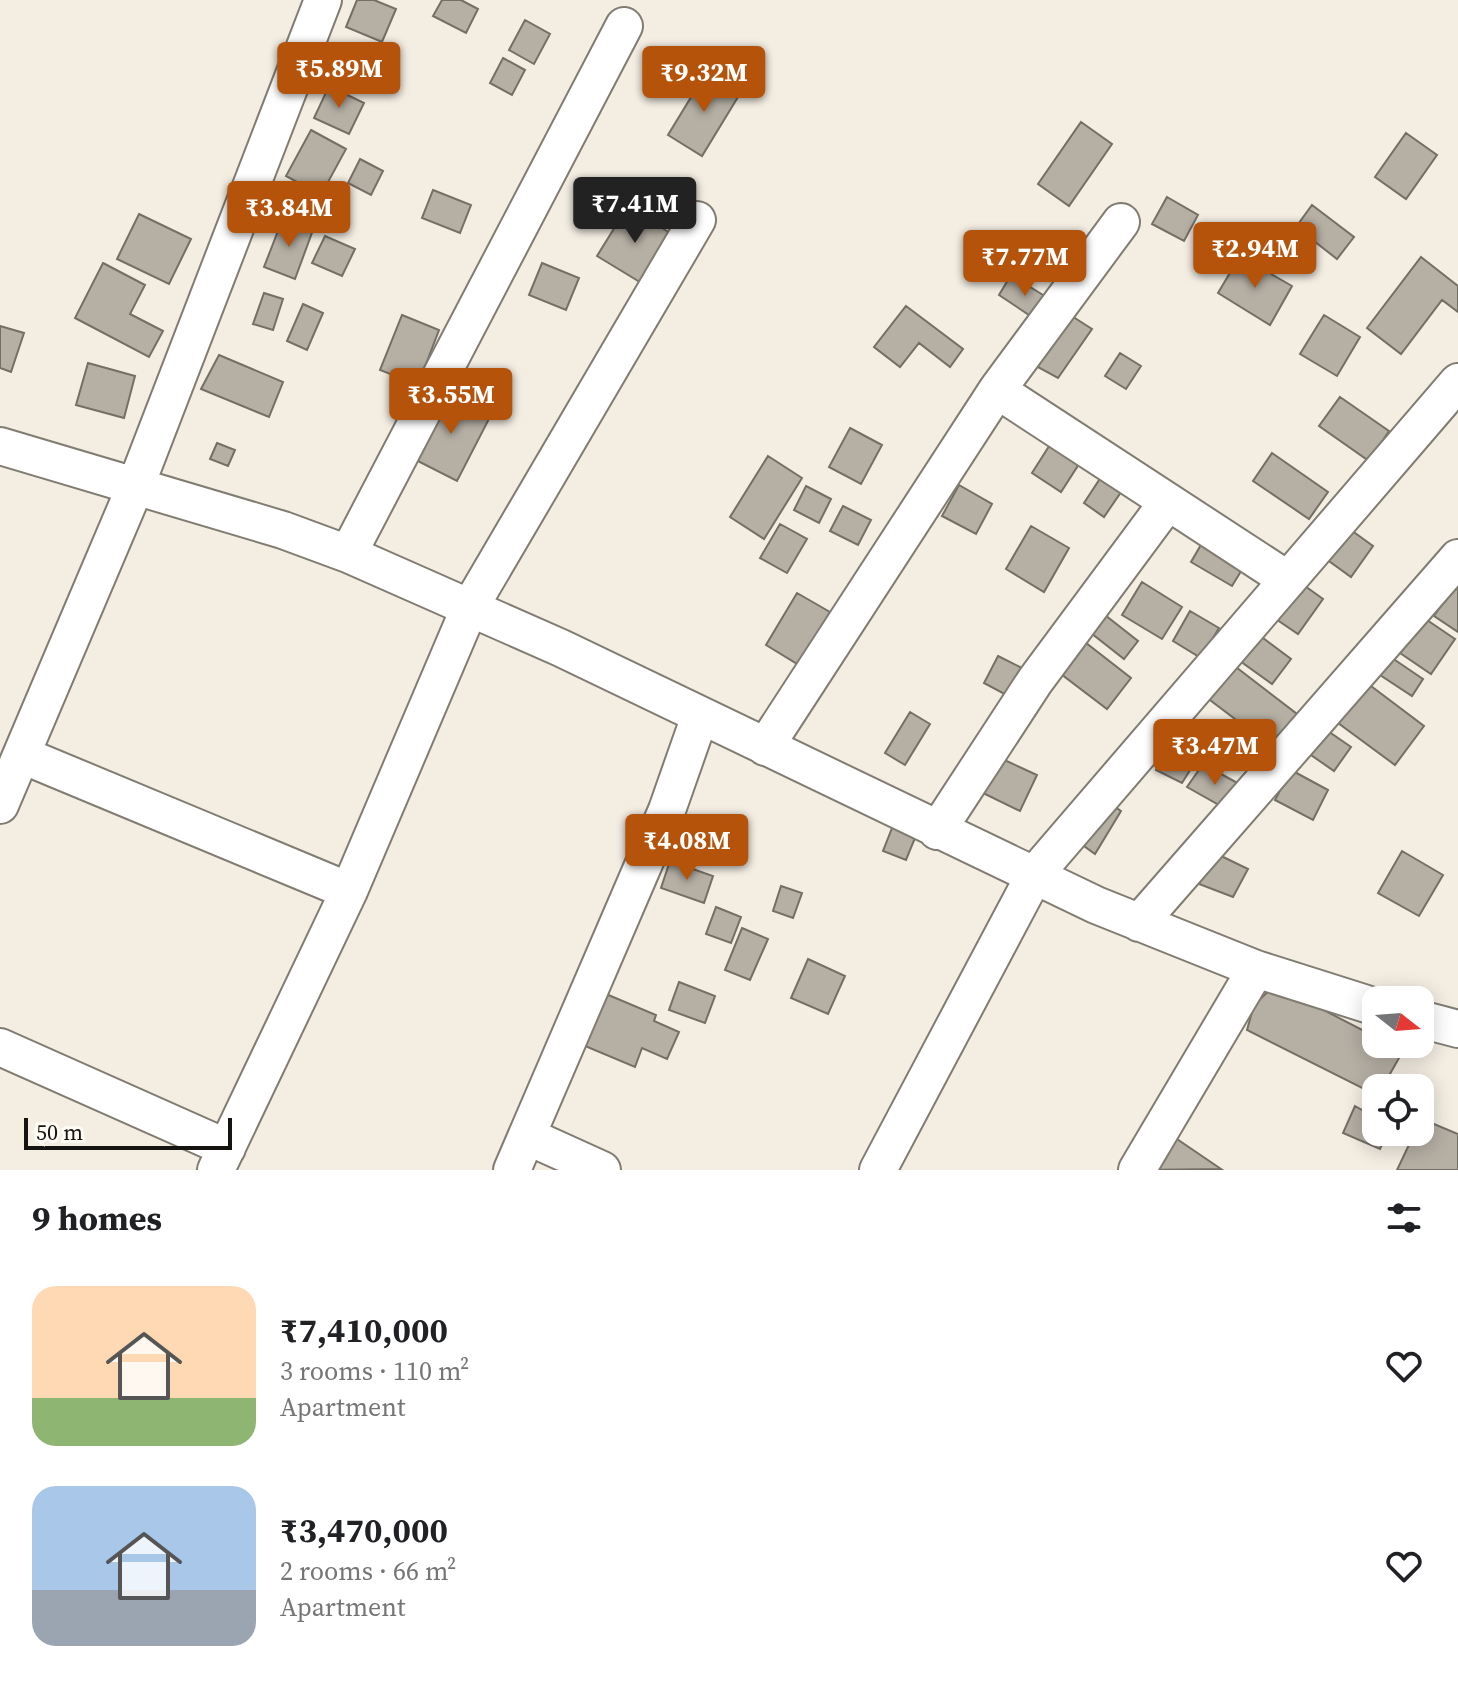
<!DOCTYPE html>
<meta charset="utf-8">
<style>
body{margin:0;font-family:"Source Serif 4",serif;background:#f2f2f2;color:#202124;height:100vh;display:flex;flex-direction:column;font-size:30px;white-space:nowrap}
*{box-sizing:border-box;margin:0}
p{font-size:26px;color:#757577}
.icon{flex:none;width:44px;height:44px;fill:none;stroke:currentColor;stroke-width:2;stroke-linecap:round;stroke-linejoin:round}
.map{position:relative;height:1170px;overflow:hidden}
.drawer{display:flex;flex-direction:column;background:#fff;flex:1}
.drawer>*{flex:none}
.needle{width:52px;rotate:107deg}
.fabs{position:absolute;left:1362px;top:986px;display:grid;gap:16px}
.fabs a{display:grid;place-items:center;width:72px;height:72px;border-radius:16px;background:#fff;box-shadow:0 4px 20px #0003;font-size:40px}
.scale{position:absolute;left:24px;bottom:20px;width:208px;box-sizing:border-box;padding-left:8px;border:4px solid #161410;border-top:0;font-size:22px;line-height:28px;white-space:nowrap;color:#161410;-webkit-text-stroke:6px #fefbf4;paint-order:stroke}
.price{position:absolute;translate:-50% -68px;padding:0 18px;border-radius:8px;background:#b45309;color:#fff;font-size:26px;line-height:52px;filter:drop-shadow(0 2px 4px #0008)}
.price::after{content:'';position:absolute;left:50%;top:48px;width:24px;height:18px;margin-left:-12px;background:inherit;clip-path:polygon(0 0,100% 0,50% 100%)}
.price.selected{background:#222;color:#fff}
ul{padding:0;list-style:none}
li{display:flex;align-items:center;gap:24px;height:200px;padding:0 32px}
li span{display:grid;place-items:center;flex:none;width:224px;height:160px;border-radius:24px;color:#555}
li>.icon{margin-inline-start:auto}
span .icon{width:96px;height:96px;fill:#fffc;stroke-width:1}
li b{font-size:34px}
h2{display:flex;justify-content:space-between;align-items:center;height:96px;padding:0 32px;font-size:34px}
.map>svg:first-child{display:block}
.building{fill:#b5afa4;stroke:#746f65;stroke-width:2}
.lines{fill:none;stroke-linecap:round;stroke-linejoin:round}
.minor-casing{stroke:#817c72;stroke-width:40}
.minor{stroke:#fff;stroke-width:36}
</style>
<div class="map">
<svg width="1458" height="1170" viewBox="0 0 1458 1170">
<rect width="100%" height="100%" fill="#f3ede2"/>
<path class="building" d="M357,0H374L396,9L382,42L346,27Z
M442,0H461L478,9L466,33L433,16Z
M525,20L550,34L534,64L509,50Z
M348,44L380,55L370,85L338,74Z
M503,58L525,70L512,95L490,83Z
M707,71L741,92L702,156L668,135Z
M329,86L364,103L349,134L314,118Z
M1081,122L1112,144L1069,206L1038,184Z
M311,130L346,149L321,195L286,176Z
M1406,133L1437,155L1406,199L1375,177Z
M360,159L383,171L371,195L348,183Z
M433,190L471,205L460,233L422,218Z
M1167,197L1198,215L1184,241L1152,224Z
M1312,205L1354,237L1337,259L1296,227Z
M628,206L673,235L643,284L597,256Z
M139,214L191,239L169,284L117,259Z
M283,218L313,230L295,279L264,267Z
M325,236L355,249L342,276L312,263Z
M1240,256L1292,286L1270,325L1218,293Z
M1421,257L1458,286V312L1442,300L1401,354L1367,328Z
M103,263L145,285L130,314L163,331L149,357L75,318Z
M542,263L579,278L566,310L529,295Z
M1011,275L1051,300L1038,321L999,295Z
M264,293L283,299L273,330L253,324Z
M303,304L323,313L307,350L287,341Z
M906,306L963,349L950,367L919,343L900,367L874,347Z
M1067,313L1092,329L1058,378L1034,365Z
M402,315L439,330L418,385L380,370Z
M1324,315L1360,337L1337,376L1300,354Z
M0,326L24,333L11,372L0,368Z
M1120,353L1141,366L1126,389L1105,376Z
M219,355L283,382L269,417L201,389Z
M88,363L135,376L124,418L76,405Z
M445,391L491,415L457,481L410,457Z
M1340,397L1389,431L1369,461L1319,426Z
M850,428L882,445L861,484L829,467Z
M1058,432L1088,450L1061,492L1032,473Z
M217,443L235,450L228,466L210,459Z
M1272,453L1328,492L1309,519L1253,481Z
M768,456L802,478L764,539L730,517Z
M1109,465L1130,479L1104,517L1084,503Z
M959,485L992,504L976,534L942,516Z
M806,486L831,499L819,523L794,510Z
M843,506L871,520L858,545L830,531Z
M780,524L807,539L787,573L760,558Z
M1344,525L1373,546L1351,577L1322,556Z
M1031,526L1069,548L1044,592L1006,569Z
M1205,538L1246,563L1232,586L1191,562Z
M1298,581L1323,599L1298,634L1273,617Z
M1142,582L1182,607L1162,639L1122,615Z
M1454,587L1458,590V632L1434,616Z
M797,593L830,612L799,665L766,645Z
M1190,611L1219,628L1201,658L1173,641Z
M1105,615L1138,641L1124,659L1091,633Z
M1424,618L1455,639L1431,674L1400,653Z
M1259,635L1291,659L1272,684L1240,661Z
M1081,639L1131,678L1107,709L1057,671Z
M998,656L1024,669L1010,697L984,683Z
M1392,658L1423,679L1412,696L1380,675Z
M1232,664L1301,717L1276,750L1206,697Z
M1363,680L1424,726L1395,765L1334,720Z
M910,712L930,724L905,765L885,753Z
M1325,729L1351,747L1334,771L1308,753Z
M1167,744L1197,759L1182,783L1156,770Z
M1000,758L1037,775L1020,811L983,793Z
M1203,764L1241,785L1228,810L1187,787Z
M1291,770L1328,790L1313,820L1275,800Z
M1105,800L1121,811L1095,854L1077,841Z
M894,823L917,833L906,860L883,851Z
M1402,851L1443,875L1419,916L1378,893Z
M1215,853L1248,869L1233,897L1199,884Z
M670,861L713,876L704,903L661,888Z
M781,886L802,893L793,918L773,911Z
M716,907L741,917L731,943L706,934Z
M742,928L768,939L750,980L725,970Z
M808,959L845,976L828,1014L791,998Z
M679,982L715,996L705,1023L669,1010Z
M1275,985L1376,1037V1044H1390L1403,1051L1382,1088H1376V1095L1247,1030L1254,1005Z
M606,994L656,1015L654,1021L679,1032L667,1059L642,1048L635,1067L585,1046Z
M1355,1106L1376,1118V1132H1388L1380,1149L1343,1133Z
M1422,1119L1458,1134V1170H1397L1415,1132H1420Z
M1174,1137L1221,1169L1140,1170Z"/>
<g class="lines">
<defs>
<path id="minor" d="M997,390L1288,580
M0,446L283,530L348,554L561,648L1096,905L1256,969L1376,1007
M348,554L624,26
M765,747L997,390L1121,222
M22,755L349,891
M0,805L136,485L323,0
M937,831L1035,681L1167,503
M1139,923L1458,558
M1420,1019L1458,1029
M0,1047L227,1148
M527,1136L602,1170
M216,1170L349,891L470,607L697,220
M512,1170L667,810L700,716
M878,1170L1035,874L1458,382
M1137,1170L1256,969"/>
</defs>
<use href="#minor" class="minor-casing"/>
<use href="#minor" class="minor"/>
</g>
</svg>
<div class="fabs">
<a><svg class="needle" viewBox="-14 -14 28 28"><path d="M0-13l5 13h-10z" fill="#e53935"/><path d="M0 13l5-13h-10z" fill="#757577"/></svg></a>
<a><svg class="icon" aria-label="locate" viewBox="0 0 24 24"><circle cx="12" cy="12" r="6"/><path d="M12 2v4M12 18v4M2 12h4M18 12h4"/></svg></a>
</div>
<div class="scale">50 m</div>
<b class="price" style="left:339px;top:110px">₹5.89M</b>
<b class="price" style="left:704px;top:114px">₹9.32M</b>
<b class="price selected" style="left:635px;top:245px">₹7.41M</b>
<b class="price" style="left:289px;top:249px">₹3.84M</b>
<b class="price" style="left:1255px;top:290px">₹2.94M</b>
<b class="price" style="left:1025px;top:298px">₹7.77M</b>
<b class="price" style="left:451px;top:436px">₹3.55M</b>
<b class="price" style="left:1215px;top:787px">₹3.47M</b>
<b class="price" style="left:687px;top:882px">₹4.08M</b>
</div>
<section class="drawer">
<h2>9 homes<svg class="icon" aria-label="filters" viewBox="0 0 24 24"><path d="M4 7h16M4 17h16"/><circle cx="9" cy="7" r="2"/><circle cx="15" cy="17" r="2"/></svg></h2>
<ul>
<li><span style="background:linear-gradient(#ffd9b3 70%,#8fb573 0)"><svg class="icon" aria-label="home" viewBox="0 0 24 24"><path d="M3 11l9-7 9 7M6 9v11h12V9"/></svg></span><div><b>₹7,410,000</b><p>3 rooms · 110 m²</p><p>Apartment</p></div><svg class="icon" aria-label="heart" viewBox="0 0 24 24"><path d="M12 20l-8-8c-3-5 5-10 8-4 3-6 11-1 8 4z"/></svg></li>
<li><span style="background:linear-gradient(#a9c7e8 65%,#9aa5b1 0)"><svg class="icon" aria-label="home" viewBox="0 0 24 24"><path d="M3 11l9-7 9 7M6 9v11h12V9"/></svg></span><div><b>₹3,470,000</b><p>2 rooms · 66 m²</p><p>Apartment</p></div><svg class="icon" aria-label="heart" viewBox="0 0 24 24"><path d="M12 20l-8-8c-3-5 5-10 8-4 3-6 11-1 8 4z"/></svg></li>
</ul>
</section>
